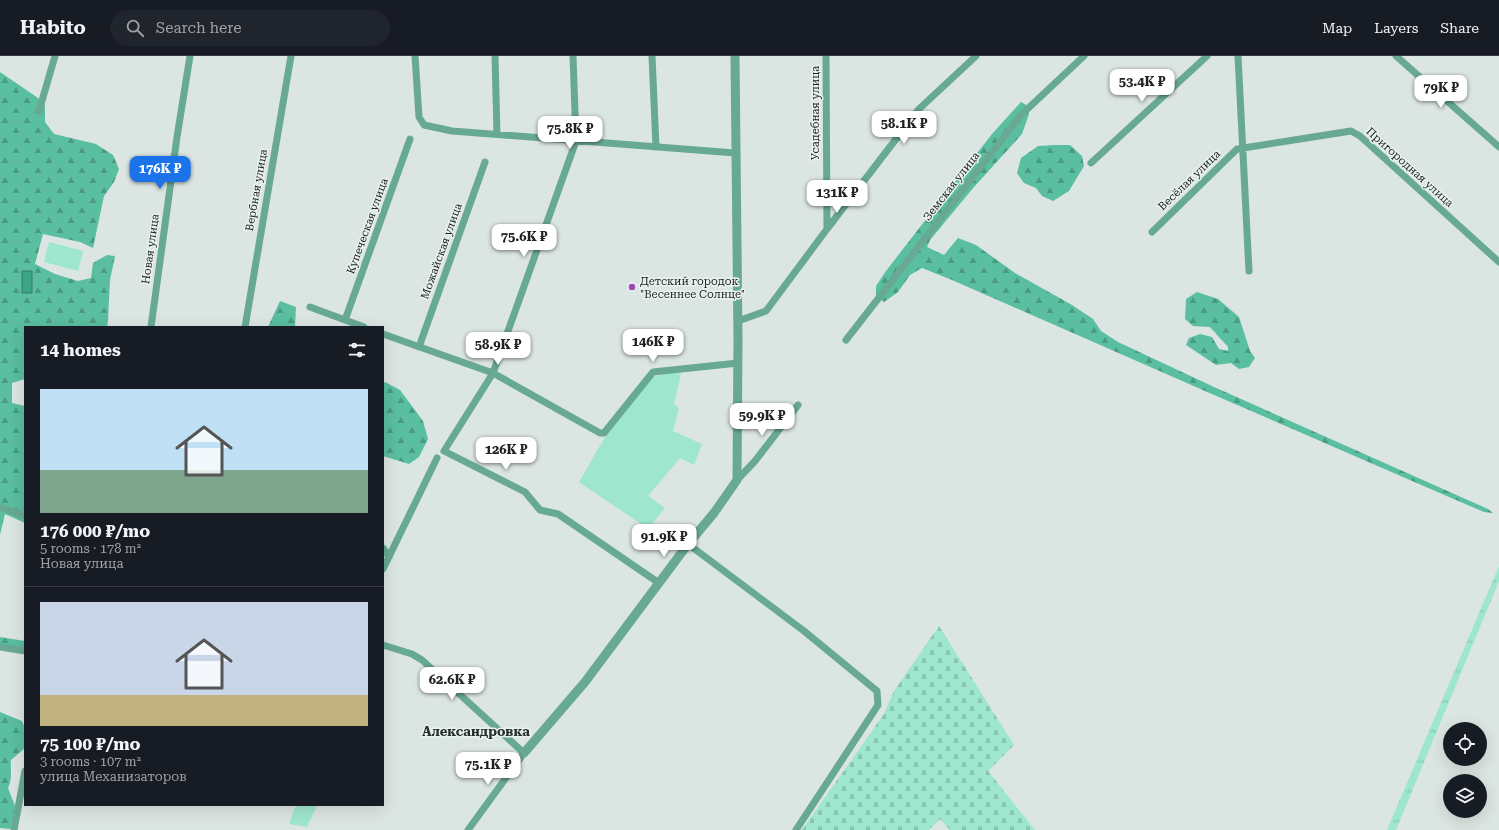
<!DOCTYPE html>
<meta charset="utf-8">
<style>
body{margin:0;font-family:"Roboto Serif",serif;background:#20242c;color:#f1f3f6;height:100vh;display:flex;flex-direction:column;font-size:15px;white-space:nowrap}
*{box-sizing:border-box;margin:0}
p{font-size:13px;color:#9ea1a6}
.icon{flex:none;width:22px;height:22px;fill:none;stroke:currentColor;stroke-width:2;stroke-linecap:round;stroke-linejoin:round}
.map{position:relative;flex:1;overflow:hidden}
.side{position:absolute;left:24px;top:270px;width:360px;height:480px;display:flex;flex-direction:column;background:#171b24;border-radius:0px;box-shadow:0 4px 16px #0002}
.side>*{flex:none}
.tools{position:absolute;left:1443px;top:666px;display:grid;gap:8px}
.tools a{display:grid;place-items:center;width:44px;height:44px;border-radius:50%;background:#171b24;box-shadow:0 4px 16px #0002;font-size:20px}
.price{position:absolute;translate:-50% -34px;padding:0 9px;border-radius:8px;background:#fff;color:#222;font-size:13px;line-height:26px;filter:drop-shadow(0 1px 2px #0008)}
.price::after{content:'';position:absolute;left:50%;top:24px;width:12px;height:9px;margin-left:-6px;background:inherit;clip-path:polygon(0 0,100% 0,50% 100%)}
.price.selected{background:#1a73e8;color:#fff}
ul{padding:0;list-style:none}
li{display:grid;align-content:center;gap:8px;height:212px;padding:0 16px}
li+li{border-top:1px solid #363941}
li span{display:grid;place-items:center;height:124px;border-radius:0px;color:#555}
li>.icon{margin-inline-start:auto}
span .icon{width:72px;height:72px;fill:#fffc;stroke-width:1}
li b{font-size:17px}
h2{display:flex;justify-content:space-between;align-items:center;height:48px;padding:0 16px;font-size:17px}
header{display:flex;align-items:center;gap:24px;box-sizing:border-box;height:56px;padding:0 20px;background:#171b24;border-bottom:1px solid #363941}
header strong{font-size:19px}
nav{display:flex;gap:22px;margin-inline-start:auto;font-size:14px}
.search{width:280px;height:36px;background:#20242c;display:flex;align-items:center;gap:10px;box-sizing:border-box;padding:0 14px;border-radius:22px;color:#9ea1a6;font-size:15px}
.map>svg:first-child{display:block}
.grass{fill:url(#grass-tufts)}
.forest{fill:url(#forest-firs)}
.cemetery{fill:url(#cemetery-stones)}
.garden{fill:#9ee7ce}
.water{fill:#3ca386;stroke:#347d68}
.lines{fill:none;stroke-linecap:round;stroke-linejoin:round}
.minor{stroke:#68a993;stroke-width:7}
.tertiary{stroke:#68a993;stroke-width:9}
.poi-dot{fill:#a147b2;stroke:#e8f2ef;stroke-width:1.5}
.labels{text-anchor:middle;stroke-width:3;stroke-linejoin:round;paint-order:stroke}
.street-label{font-size:11px;fill:#202422;stroke:#e8f2ef}
.poi-label{font-size:11px;fill:#202422;stroke:#e8f2ef;text-anchor:start}
.quarter-label{font-size:13px;font-weight:bold;fill:#282f2d;stroke:#e8f2ef}
</style>
<header>
<strong>Habito</strong>
<div class="search"><svg class="icon" aria-label="search" viewBox="0 0 24 24"><circle cx="10" cy="10" r="6"/><path d="M15 15l6 6"/></svg>Search here</div>
<nav><a>Map</a><a>Layers</a><a>Share</a></nav>
</header>
<div class="map">
<svg width="1499" height="774" viewBox="0 0 1499 774">
<defs>
<pattern id="grass-tufts" width="24" height="20" patternUnits="userSpaceOnUse"><rect width="24" height="20" fill="#9ee7ce"/><path d="M3 7l-1-3M5 7V3M7 7l1-3M15 17l-1-3M17 17v-4M19 17l1-3" fill="none" stroke="#88c6b1"/></pattern>
<pattern id="forest-firs" width="22" height="20" patternUnits="userSpaceOnUse"><rect width="22" height="20" fill="#5abea0"/><path d="M5 1l3.5 6h-7zM16 11l3.5 6h-7z" fill="#4a9a82"/></pattern>
<pattern id="cemetery-stones" width="16" height="16" patternUnits="userSpaceOnUse"><rect width="16" height="16" fill="#9ee7ce"/><path d="M2 7V4a2 2 0 0 1 4 0v3zM10 15v-3a2 2 0 0 1 4 0v3z" fill="#88c6b1"/></pattern>
</defs>
<rect width="100%" height="100%" fill="#dbe5e1"/>
<path class="grass" d="M1499,510V525L1396,774H1387Z"/>
<path class="forest" d="M0,16L38,42L45,49V66L54,78L96,88L113,99L119,113L114,126L104,140L93,192L80,186L43,178L35,208L55,218L78,225L91,222L93,207L107,199L115,200L110,224L108,265L107,271H25V323L12,327V347L25,350V467L5,458L0,479Z
M1021,46L1028,50L1029,58L1022,78L974,131L930,184L927,191L944,199L958,182L976,189L1015,217L1072,249L1093,263L1101,275L1118,286L1214,331L1488,453L1493,457L1484,456L1449,441L1205,335L952,224L922,212L910,219L898,236L884,246L876,240V230L886,215L992,78Z
M1055,89H1070L1082,100L1084,110L1069,135L1053,145L1042,140L1036,132L1024,127L1017,117L1021,102L1038,90Z
M1197,236L1218,243L1239,261L1250,295L1255,302L1249,311L1239,313L1231,307L1216,309L1186,289L1189,282L1200,278L1212,281L1219,293L1228,295V291L1210,271L1193,270L1185,263L1186,243Z
M280,245L296,251L295,271H268Z
M385,326L400,334L423,365L428,383L419,401L409,408L383,400V328Z
M0,581L25,585V598L0,593Z
M0,656L22,665L25,672V692L11,704C10,716 13,721 8,732L15,750L11,773L0,772Z"/>
<path class="cemetery" d="M939,570L1014,689L988,715L1035,774H950L940,763L929,774H802L884,658L894,635Z"/>
<path class="garden" d="M49,186L83,195L78,215L44,206Z
M673,316L681,318L674,348L679,352L673,375L702,388L694,409L680,402L648,440L665,452L649,472L638,466L579,426L605,381L652,321Z
M296,749H317L307,771L289,768Z"/>
<path class="water" d="M22,215H32V237H22Z"/>
<g class="lines">
<path class="minor" d="M415,0L419,61L424,69L452,75L735,97
M495,0L497,78
M573,0L576,85L493,317L444,395L525,436L540,454L558,458L659,527
M652,0L656,91
M1238,0L1249,215
M1396,0L1499,91
M39,55L55,0
M1091,107L1207,0
M827,173L919,53L976,0
M1152,176L1237,93L1351,75L1360,80L1499,206
M310,251L364,271
M345,264L410,83
M738,265L766,255L827,173L826,0
M151,271L177,81L190,0
M245,271L291,0
M383,278L493,317L600,377H604L653,316L738,307
M846,284L1021,59L1084,0
M419,291L485,106
M737,424L755,405L798,349
M0,451L25,460
M688,488L804,575L877,635L878,649L796,774
M383,492L389,501
M383,513L437,402
M383,589L412,598L422,604L524,697L468,774
M0,591L25,595
M14,774L25,715"/>
<path class="tertiary" d="M524,697L585,626L688,488L714,457L737,424L738,283L735,0"/>
</g>
<circle class="poi-dot" cx="632" cy="231" r="4"/>
<g class="labels">
<g class="street-label">
<text transform="translate(815 57) rotate(-90)" y="4">Усадебная улица</text>
<text transform="translate(1410 111) rotate(42)" y="4">Пригородная улица</text>
<text transform="translate(1189 124) rotate(-44)" y="4">Весёлая улица</text>
<text transform="translate(951 130) rotate(-52)" y="4">Земская улица</text>
<text transform="translate(256 134) rotate(-80)" y="4">Вербная улица</text>
<text transform="translate(367 170) rotate(-70)" y="4">Купеческая улица</text>
<text transform="translate(150 193) rotate(-82)" y="4">Новая улица</text>
<text transform="translate(441 195) rotate(-70)" y="4">Можайская улица</text>
</g>
<g class="poi-label">
<text x="640" y="229">Детский городок<tspan x="640" dy="13">"Весеннее Солнце"</tspan></text>
</g>
<g class="quarter-label">
<text x="476" y="680">Александровка</text>
</g>
</g>
</svg>
<div class="tools">
<a><svg class="icon" aria-label="locate" viewBox="0 0 24 24"><circle cx="12" cy="12" r="6"/><path d="M12 2v4M12 18v4M2 12h4M18 12h4"/></svg></a>
<a><svg class="icon" aria-label="layers" viewBox="0 0 24 24"><path d="M12 4l9 5-9 5-9-5zM3 14l9 5 9-5"/></svg></a>
</div>
<b class="price" style="left:1142px;top:47px">53.4K ₽</b>
<b class="price" style="left:1441px;top:53px">79K ₽</b>
<b class="price" style="left:904px;top:89px">58.1K ₽</b>
<b class="price" style="left:570px;top:94px">75.8K ₽</b>
<b class="price selected" style="left:160px;top:134px">176K ₽</b>
<b class="price" style="left:837px;top:158px">131K ₽</b>
<b class="price" style="left:524px;top:202px">75.6K ₽</b>
<b class="price" style="left:653px;top:307px">146K ₽</b>
<b class="price" style="left:498px;top:310px">58.9K ₽</b>
<b class="price" style="left:762px;top:381px">59.9K ₽</b>
<b class="price" style="left:506px;top:415px">126K ₽</b>
<b class="price" style="left:664px;top:502px">91.9K ₽</b>
<b class="price" style="left:452px;top:645px">62.6K ₽</b>
<b class="price" style="left:488px;top:730px">75.1K ₽</b>
<section class="side">
<h2>14 homes<svg class="icon" aria-label="filters" viewBox="0 0 24 24"><path d="M4 7h16M4 17h16"/><circle cx="9" cy="7" r="2"/><circle cx="15" cy="17" r="2"/></svg></h2>
<ul>
<li><span style="background:linear-gradient(#bfe0f5 65%,#7fa58c 0)"><svg class="icon" aria-label="home" viewBox="0 0 24 24"><path d="M3 11l9-7 9 7M6 9v11h12V9"/></svg></span><div><b>176 000 ₽/mo</b><p>5 rooms · 178 m²</p><p>Новая улица</p></div></li>
<li><span style="background:linear-gradient(#c9d6e8 75%,#c2b280 0)"><svg class="icon" aria-label="home" viewBox="0 0 24 24"><path d="M3 11l9-7 9 7M6 9v11h12V9"/></svg></span><div><b>75 100 ₽/mo</b><p>3 rooms · 107 m²</p><p>улица Механизаторов</p></div></li>
</ul>
</section>
</div>
